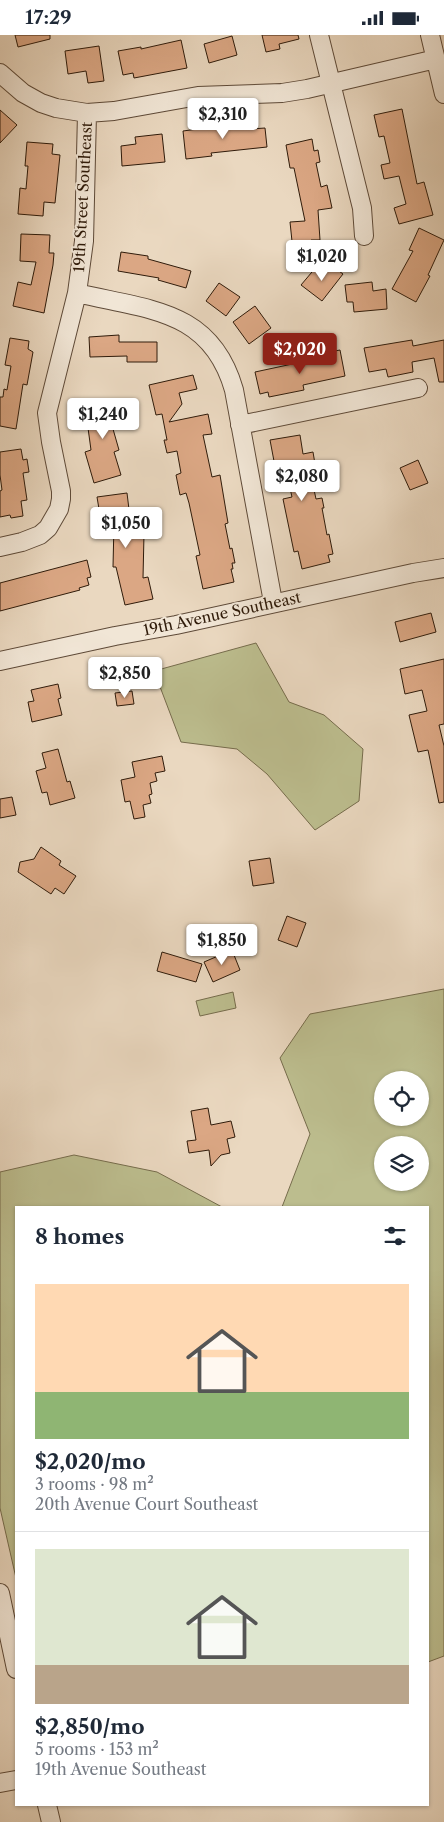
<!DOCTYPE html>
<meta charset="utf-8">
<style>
body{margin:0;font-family:"Libre Caslon Text",serif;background:#f6f6f7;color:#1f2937;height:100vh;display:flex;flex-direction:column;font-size:19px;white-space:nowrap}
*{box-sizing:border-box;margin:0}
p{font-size:16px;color:#747a83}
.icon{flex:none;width:28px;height:28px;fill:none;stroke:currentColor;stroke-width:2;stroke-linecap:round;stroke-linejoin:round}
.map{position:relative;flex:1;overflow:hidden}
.drawer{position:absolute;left:15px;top:1171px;width:414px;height:600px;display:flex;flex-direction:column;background:#fff;border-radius:0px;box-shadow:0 1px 4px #0004}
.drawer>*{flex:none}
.controls{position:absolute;left:374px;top:1036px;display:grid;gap:10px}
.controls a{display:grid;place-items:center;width:55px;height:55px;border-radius:50%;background:#fff;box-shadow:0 1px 4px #0004;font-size:25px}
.price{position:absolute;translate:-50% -42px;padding:0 11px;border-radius:5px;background:#fff;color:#222;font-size:16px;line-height:32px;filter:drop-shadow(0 1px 2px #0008)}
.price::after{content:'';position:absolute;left:50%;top:30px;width:15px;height:11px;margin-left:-8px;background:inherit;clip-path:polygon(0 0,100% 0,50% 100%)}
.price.selected{background:#8f2418;color:#fff}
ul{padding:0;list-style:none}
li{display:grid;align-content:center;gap:10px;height:265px;padding:0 20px}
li+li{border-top:1px solid #e0e1e3}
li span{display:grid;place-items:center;height:155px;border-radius:0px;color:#555}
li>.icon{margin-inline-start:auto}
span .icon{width:90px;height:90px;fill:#fffc;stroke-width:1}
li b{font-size:21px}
h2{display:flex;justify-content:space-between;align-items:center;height:60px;padding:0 20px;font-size:21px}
.status{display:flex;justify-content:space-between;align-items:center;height:35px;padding:0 25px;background:#fff;direction:ltr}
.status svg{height:14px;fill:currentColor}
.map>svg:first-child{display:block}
.green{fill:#bcbd8e;stroke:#766c4c;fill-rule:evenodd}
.building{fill:#dba784;stroke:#2f1b0a}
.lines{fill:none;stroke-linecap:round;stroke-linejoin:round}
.minor-casing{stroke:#5e4a38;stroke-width:20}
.minor{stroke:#f1e6d6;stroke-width:18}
.labels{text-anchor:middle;stroke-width:4;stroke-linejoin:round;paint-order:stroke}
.street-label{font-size:15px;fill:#2f1b0a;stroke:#f1e6d6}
</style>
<div class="status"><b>17:29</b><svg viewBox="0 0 49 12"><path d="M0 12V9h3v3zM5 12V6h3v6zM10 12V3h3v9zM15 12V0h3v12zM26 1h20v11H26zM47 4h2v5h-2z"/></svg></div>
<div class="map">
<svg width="444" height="1787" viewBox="0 0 444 1787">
<rect width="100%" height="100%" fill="#ead8c0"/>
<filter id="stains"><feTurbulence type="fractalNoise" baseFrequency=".004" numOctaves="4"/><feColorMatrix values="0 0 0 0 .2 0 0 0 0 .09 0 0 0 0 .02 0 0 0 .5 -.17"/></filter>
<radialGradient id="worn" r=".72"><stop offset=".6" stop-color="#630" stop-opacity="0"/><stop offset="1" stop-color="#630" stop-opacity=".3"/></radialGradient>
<path class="green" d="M256,608L289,667L324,680L363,714L359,766L315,795L267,739L237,714L181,707L154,636Z
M444,954V1621L428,1627V1172H282L310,1099L280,1023L310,979ZM382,1045H420V1082H382ZM382,1110H420V1148H382Z
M233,957L236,973L200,981L196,966Z
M74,1120L157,1137L222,1172H16V1543L0,1473V1137Z"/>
<path class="building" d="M15,0H50V4L18,12Z
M262,0H298L299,4L279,9L280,14L266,17Z
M232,1L237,20L209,28L204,9Z
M181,5L187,33L134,43L133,38L123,40L118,16L141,12V14Z
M99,11L104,46L88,48L86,36L68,39L65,16Z
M402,74L417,149L424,147L433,180L399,189L394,173L406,169L399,141L384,144L381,130L390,128L384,101L379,102L374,80Z
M0,75L17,90L0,108Z
M250,87L251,94L265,93L267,112L211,118L212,121L186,124L183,96Z
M162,99L165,127L122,131L121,111L136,109L135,102Z
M312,104L314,116L318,115L320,127L316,128L321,152L327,150L332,173L318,175L320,205H311L312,214L293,216L290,187L305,186L294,133H290L286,110Z
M27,107L53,109L52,119L60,120L55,168L44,167L43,181L18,179L20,153L26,154L28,131H25Z
M419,193L444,205L428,240L430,241L416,267L392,254L413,216L409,215Z
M21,199L50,200L49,218H54L53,230L44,278L13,271L18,247L31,250L36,227L20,226Z
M121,217L148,221V224L191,236L186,253L158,245L159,243L118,236Z
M331,230L343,239L322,266L301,250L317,231L324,237Z
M372,247L373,256L386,254L387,274L354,277L353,267H347L345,250Z
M219,248L240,262L226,281L206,266Z
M255,271L271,293L249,309L233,287Z
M119,300V307H157V327H127V321L90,322L89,302Z
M10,303L29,306L28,314L33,317L27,350L23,349L16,394L0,391V362H3L4,354L7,355L11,331L5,330Z
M412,305L413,311L444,305V347H439L434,323L412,327L413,337L388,342L386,334L369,337L364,313Z
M340,315L345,341L303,350L304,355L269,362L268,357L260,359L255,337L325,322L324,318Z
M193,340L197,354L179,358L182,369L169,387L208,379L212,399L203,400L212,442L220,440L228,488L225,489L230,514L232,513L235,528H232L233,534H231L234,547L203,554L196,521L200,520L189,468L186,458L180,460L176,440L181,438L177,416L167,418L164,405H167L162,379L156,380L149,350Z
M120,367L122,382L118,383L119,393L113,394L119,415L114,417L121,440L94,448L85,417L91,415L85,371Z
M300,400L303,419L313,417L316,435L310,436L316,464L322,463L324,473H322L327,500L329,499L333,519L328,520L330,527L302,534L298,516L294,517L283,464L292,462L287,440L277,442L270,405Z
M21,414L23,425L27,424L29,437L23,438L27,465L21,466L23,481L11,483L10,480L0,482V456L2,455L0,440V417Z
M418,425L428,448L410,455L400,433Z
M127,458L132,499H144L143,543L148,542L153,564L125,570L116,532H113L114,488L105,489L104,479L100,480L97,462Z
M87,525L91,542L87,543L89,550L79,553L80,555L0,576V548Z
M431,578L436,597L400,607L395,587Z
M444,624V689L439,690L444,711V767L439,768L428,715L418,717L409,680L427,676L422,655L405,659L400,634Z
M58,649L61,663L58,664L62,680L32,687L28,667L34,666L31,655Z
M132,656L134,669L117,671L115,658Z
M58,714L67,747L70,746L75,763L50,770L47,757L42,758L36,736L46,733L42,718Z
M162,721L165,736L155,738L157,746L150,748L152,759L149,760L151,768L143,770L145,782L134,784L130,766L125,767L121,745L135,742L132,727Z
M12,762L16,780L0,783V764Z
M41,812L61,826L59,830L76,841L64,859L55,853L51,859L18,837L20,827L34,824Z
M270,823L274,848L253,851L249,826Z
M287,881L306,888L297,912L278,905Z
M232,915L240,935L213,947L204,927Z
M162,917L202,929L196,947L157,936Z
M208,1073L211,1090L231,1086L235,1102L227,1104L230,1118L221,1120L211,1131L209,1115L189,1118L187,1106L196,1105L191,1076Z"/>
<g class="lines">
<defs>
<path id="minor" d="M319,0L362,173L364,201
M430,0L444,59
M0,38L23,58L41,68L56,73L87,78L114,76L198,61L282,58L307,54L436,24
M77,258C148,275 211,274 234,355L273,567
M240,390L418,353
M0,512L22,507L40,500L48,493L59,474L61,464V456L51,407L47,378L77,258L84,206L87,78
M0,626L115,601L176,590L413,538L444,533
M0,1558L16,1634
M0,1748L16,1745
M47,1770L51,1787"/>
</defs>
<use href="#minor" class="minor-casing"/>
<use href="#minor" class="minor"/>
</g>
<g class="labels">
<g class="street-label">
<text transform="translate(83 162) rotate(-87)" y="5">19th Street Southeast</text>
<text transform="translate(222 579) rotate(-12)" y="5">19th Avenue Southeast</text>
</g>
</g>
<rect width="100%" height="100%" filter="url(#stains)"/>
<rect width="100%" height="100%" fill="url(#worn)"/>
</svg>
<div class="controls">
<a><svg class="icon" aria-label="locate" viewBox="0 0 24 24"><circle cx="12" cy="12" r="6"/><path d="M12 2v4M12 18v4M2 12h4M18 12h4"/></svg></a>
<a><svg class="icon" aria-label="layers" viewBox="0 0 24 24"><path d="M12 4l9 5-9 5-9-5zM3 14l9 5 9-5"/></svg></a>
</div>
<b class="price" style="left:223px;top:105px">$2,310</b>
<b class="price" style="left:322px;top:247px">$1,020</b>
<b class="price selected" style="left:300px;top:340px">$2,020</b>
<b class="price" style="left:103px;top:405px">$1,240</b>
<b class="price" style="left:302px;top:467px">$2,080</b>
<b class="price" style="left:126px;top:514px">$1,050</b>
<b class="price" style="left:125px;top:664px">$2,850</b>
<b class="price" style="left:222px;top:931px">$1,850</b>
<section class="drawer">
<h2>8 homes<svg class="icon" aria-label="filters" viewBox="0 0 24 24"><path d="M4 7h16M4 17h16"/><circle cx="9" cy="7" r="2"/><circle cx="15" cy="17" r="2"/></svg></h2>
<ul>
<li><span style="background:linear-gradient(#ffd9b3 70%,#8fb573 0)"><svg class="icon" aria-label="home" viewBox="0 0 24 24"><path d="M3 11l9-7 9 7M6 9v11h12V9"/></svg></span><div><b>$2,020/mo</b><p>3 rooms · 98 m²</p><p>20th Avenue Court Southeast</p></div></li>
<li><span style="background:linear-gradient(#dfe7d0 75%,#b9a48a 0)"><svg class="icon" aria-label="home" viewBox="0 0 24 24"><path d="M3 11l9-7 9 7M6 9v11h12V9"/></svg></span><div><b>$2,850/mo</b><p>5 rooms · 153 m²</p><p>19th Avenue Southeast</p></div></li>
</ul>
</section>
</div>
